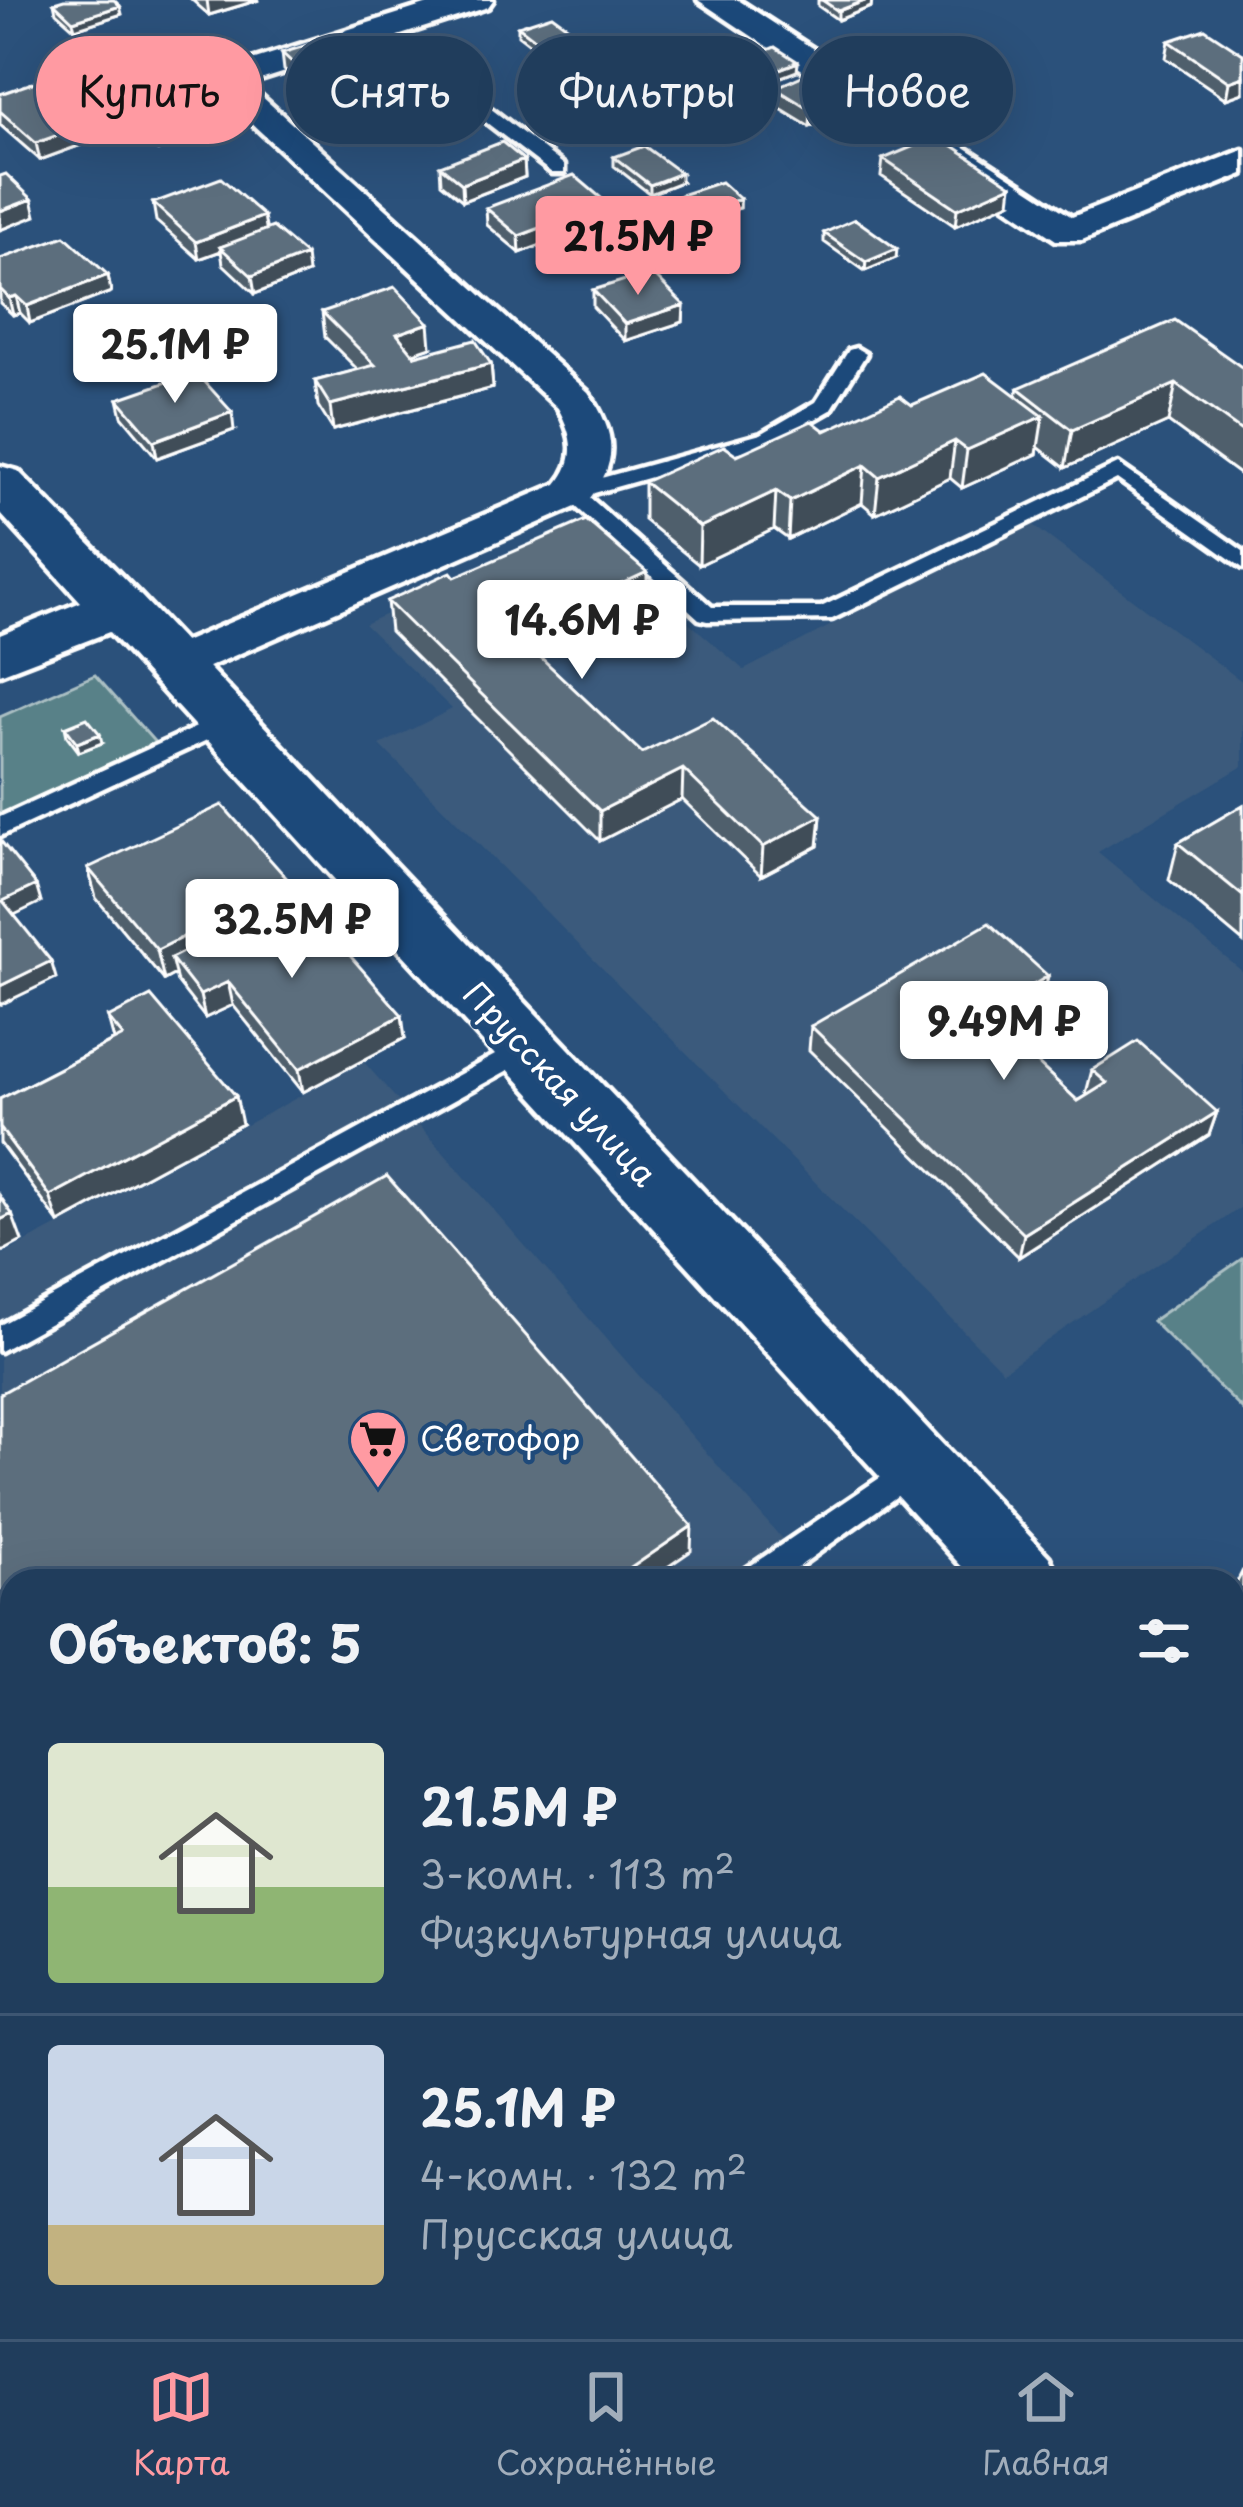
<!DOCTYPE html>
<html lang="ru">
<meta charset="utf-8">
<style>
body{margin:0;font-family:"Playpen Sans",sans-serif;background:#2d4865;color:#f1f3f6;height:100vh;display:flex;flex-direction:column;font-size:45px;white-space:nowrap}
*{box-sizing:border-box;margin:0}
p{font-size:39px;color:#a2aebb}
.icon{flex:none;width:66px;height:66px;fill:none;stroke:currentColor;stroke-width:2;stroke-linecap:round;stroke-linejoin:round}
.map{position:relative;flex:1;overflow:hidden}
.sheet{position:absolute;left:0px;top:1569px;width:1245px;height:771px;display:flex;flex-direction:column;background:#203d5c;border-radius:36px 36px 0 0;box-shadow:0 12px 48px #0002,0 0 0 3px #3d5672}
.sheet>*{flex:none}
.guide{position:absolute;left:36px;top:36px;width:1173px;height:108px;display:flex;gap:24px}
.price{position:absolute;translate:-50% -102px;padding:0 27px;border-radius:12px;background:#fff;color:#222;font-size:39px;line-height:78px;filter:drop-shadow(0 3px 6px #0008)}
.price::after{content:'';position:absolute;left:50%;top:72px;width:36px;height:27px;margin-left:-18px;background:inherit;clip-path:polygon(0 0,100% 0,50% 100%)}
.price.on{background:#ff9aa2;color:#111}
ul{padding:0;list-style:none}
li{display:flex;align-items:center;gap:36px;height:300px;padding:0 48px}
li+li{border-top:3px solid #3d5672}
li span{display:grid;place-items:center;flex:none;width:336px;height:240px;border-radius:12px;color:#555}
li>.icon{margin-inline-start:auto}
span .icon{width:144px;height:144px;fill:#fffc;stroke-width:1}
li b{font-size:51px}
h2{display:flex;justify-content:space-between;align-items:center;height:144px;padding:0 48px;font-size:51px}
.tag{padding:0 42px;border-radius:54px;background:#203d5c;box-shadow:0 12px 48px #0002,0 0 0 3px #3d5672;font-size:42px;line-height:108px}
.tag.on{background:#ff9aa2;color:#111}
.tabs{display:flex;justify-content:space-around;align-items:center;height:168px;border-top:3px solid #3d5672;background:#203d5c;font-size:33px;color:#a2aebb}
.tabs a{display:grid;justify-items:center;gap:6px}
.tabs .on{color:#ff9aa2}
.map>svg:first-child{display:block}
.built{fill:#3a5a7c}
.green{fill:#598188;stroke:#acc0c4;stroke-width:3}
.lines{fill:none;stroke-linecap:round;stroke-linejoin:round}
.lane-casing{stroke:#fff;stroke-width:9}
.street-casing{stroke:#fff;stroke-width:9}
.secondary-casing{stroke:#fff;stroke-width:9}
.lane{fill:#1f4a7a;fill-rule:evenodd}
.street{fill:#1f4a7a;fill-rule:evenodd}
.secondary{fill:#1f4a7a;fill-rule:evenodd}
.wall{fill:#4f5f6c;stroke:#fff;stroke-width:3}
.shaded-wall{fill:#404d58;stroke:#fff;stroke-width:3}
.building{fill:#5c6e7d;stroke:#fff;stroke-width:3}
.labels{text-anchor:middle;stroke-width:9;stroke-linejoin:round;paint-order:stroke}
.street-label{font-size:33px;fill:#fff;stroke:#1f4a7a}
.poi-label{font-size:33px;fill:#fff;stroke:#1f4a7a;text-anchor:start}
</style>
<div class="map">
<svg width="1243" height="2339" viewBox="0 0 1243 2339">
<rect width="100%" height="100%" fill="#2b517b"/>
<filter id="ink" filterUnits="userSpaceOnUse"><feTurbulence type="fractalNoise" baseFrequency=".00833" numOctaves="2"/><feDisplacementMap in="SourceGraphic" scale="24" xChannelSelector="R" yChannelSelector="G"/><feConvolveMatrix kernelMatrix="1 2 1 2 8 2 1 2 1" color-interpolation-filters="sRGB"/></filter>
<g filter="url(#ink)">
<path class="built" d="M1030,523L1243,682V766L1098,852L1243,972V1206L1003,1371L380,745L452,709L364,624L580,528L744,670Z
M364,1062L819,1581H12V2232L0,2240V1256Z
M12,2262V2328H645L652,2339H0V2271Z"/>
<path class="green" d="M95,675L159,747L0,822V717Z
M1243,1258V1410L1152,1321Z"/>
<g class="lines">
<defs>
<path id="lane" d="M373,27H385L564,165V173H552L373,35Z
M856,348L866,354L831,410L775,442L587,495L712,607H821L1118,464L1243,551V568L1117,479L832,619L707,621L699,619L561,493L565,488L761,434L816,402L849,350Z
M227,713L235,715L239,721L235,727L0,836V817Z
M526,1038L539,1048L535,1055L0,1351V1325Z
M915,1454L925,1458L930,1467L925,1476L779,1581H739L743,1571Z
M12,2082V2130L0,2125V2087Z
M111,2328H150L155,2339H116Z"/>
<path id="street" d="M441,0H493L488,7L248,84L588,392C617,434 619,463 587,502L190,675L174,679L158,675L151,664L158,653L557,484C578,459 573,435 558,408L205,80L211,73Z
M698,0H738L1072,217L1243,150V174L1082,240H1056Z"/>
<path id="secondary" d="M0,466L18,471L139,594L1049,1557L1060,1581H975L109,632L0,674V635L81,602L0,513Z
M1233,1769L1243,1773V1855L1233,1851Z"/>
</defs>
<use href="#lane" class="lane-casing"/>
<use href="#street" class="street-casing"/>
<use href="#secondary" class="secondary-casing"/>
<use href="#lane" class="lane"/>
<use href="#street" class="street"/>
<use href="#secondary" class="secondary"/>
</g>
<path class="wall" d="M192,0H259L209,15Z
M818,0H872L871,7L838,20L818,6Z
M54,3L122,14L75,29L56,12Z
M518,26L578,43L544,55L518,35Z
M1169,41L1243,54V93L1226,99L1166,58Z
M282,53L364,76L309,93L284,70Z
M743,60L798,62L797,71L766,83L743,68Z
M982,67L981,75L939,93L918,80L919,71Z
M119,88L56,111L103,137L40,160L0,125V94Z
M775,88L850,93L849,110L810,127L774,105Z
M566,89L626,104L590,116L566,97Z
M125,104L219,130L158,150L128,120Z
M614,157L681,182L650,194L614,166Z
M883,159L1010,202L955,226L881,176Z
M524,160L525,177L463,201L441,183L440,166Z
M681,195L740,199V208L699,221L681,204Z
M153,203L266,229L308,273L255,294L223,264L221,251L199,259L156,221Z
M486,208L607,220L520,253L487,225Z
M824,233L896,258L865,271L824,242Z
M0,259L108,275L111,292L30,323L20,313L13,315L0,303Z
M593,290L684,305L683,322L625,341L593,307Z
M322,312L431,347L413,353L415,356L491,364L493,388L333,430L318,406L315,381L358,370L325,337Z
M1243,368V477L1168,422L1065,468L1038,447L1037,454L962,488L950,478L875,514L862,503L788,539L774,529L699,565L644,520V482L912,405L1016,396L1018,388Z
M118,399L234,430L157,458L122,416Z
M455,577L647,603L537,654L642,753L821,816L818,846L761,876L682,799L600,841L390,631L387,601Z
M65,727L102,743L79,752L67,736Z
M1243,805V942L1169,880L1178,843Z
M88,868L294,897L405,1038L303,1092L233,1005L205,1018L177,982L175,974L164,980L96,898Z
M1048,976L1043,999L998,1027L1078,1101L1088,1095L1086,1093L1092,1070L1217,1112L1209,1135L1019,1257L809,1050L811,1026Z
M108,1018L242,1124L59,1223L0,1143V1099L114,1040Z
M1243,1570V1591L1236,1584Z"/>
<path class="shaded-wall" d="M207,0H259L209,15Z
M867,0H872L871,7L838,20V11Z
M120,6L122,14L75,29L73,21Z
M578,34V43L544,55V46Z
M363,59L364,76L309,93L307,76Z
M798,62L797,71L766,83V74Z
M982,67L981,75L939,93L940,84Z
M116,72L119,88L45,115L41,98Z
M1243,77V93L1226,99L1229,82Z
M850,93L849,110L810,127L811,110Z
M626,95V104L590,116V107Z
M217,113L219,130L158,150L155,133Z
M100,120L103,137L40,160L36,143Z
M524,160L525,177L463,201L462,184Z
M681,173V182L650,194V185Z
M1012,185L1010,202L955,226L957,209Z
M32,199L36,216L0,230V211Z
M740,199V208L699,221V212Z
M607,203V220L520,253L519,236Z
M264,216L267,233L220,247L221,251L199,259L196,242Z
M897,249L896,258L865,271L866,262Z
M306,255L308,273L255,294L252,276Z
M108,275L111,292L30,323L27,306Z
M16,296L20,313L13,315L9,298Z
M684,305L683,322L625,341V324Z
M429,323L431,347L399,358L397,334Z
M491,364L493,388L333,430L330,405Z
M1176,384L1168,422L1065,468L1072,430Z
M232,412L234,430L157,458L154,441Z
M1043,416L1037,454L962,488L967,450Z
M955,441L950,478L875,514L879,477Z
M865,465L862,503L788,539L790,501Z
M776,491L774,529L699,565L700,527Z
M647,572V603L517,663L515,633Z
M100,734L102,743L79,752L77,743Z
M683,769L682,799L600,841V811Z
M821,816L818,846L761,876L763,847Z
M291,883L296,912L171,958L175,974L164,980L157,950Z
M36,885L41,902L8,918L3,901Z
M51,961L56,978L0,1005V986Z
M1048,976L1043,999L980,1037L985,1014Z
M228,982L233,1005L205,1018L200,995Z
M402,1015L405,1038L303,1092L299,1069Z
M236,1096L242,1124L59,1223L50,1196Z
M1217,1112L1209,1135L1019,1257L1024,1234Z
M12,1214L22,1241L0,1253V1220Z
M692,1526L691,1551L647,1581H612Z"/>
<path class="building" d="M64,0H114L120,6L73,21L54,3Z
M822,0H867L838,11Z
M552,15L578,34L544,46L518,26Z
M1205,29L1243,54V77L1229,82L1169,41Z
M337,36L363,59L307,76L282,53Z
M775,47L798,62L766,74L743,60Z
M961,54L982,67L940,84L919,71Z
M102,59L116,72L41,98L61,115L85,106L100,120L36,143L0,111V94Z
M813,71L850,93L811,110L775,88Z
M603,77L626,95L590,107L566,89Z
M185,84L217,113L155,133L125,104Z
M938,136L1012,185L957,209L883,159Z
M502,142L524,160L462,184L440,166Z
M644,146L681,173L650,185L614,157Z
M6,174L32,199L0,211V176Z
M574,175L607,203L519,236L486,208Z
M221,178L264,216L196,242L153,203Z
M721,182L740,199L699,212L681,195Z
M855,219L897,249L866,262L824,233Z
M273,227L306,255L252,276L220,247Z
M65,236L108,275L27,306L16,296L9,298L0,289V259Z
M651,272L684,305L625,324L593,290Z
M395,287L429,323L397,334L415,356L475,340L491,364L330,405L315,381L375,365L322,312Z
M1175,320L1243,368V432L1176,384L1072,430L1018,388Z
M196,372L232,412L154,441L118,399Z
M986,373L1043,416L967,450L955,441L879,477L865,465L790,501L776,491L700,527L644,482L724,446L737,455L812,421L825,431L900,396L912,405Z
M586,520L647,572L515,633L642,753L713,718L821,816L763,847L683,769L600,811L387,601L451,572L455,577Z
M87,718L100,734L77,743L65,727Z
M222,805L291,883L157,950L88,868Z
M1243,805V896L1178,843Z
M0,840L36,885L3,901L51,961L0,986Z
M297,895L402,1015L299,1069L228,982L200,995L171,958Z
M989,923L1048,976L985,1014L1078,1101L1107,1083L1092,1070L1138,1041L1217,1112L1024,1234L811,1026Z
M151,996L236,1096L50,1196L0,1128V1099L123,1036L108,1018Z
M387,1176L692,1526L612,1581H12V1700L0,1681V1394Z
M0,1196L12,1214L0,1220Z
M12,1834V1883L0,1864V1841Z"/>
</g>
<defs>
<symbol id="supermarket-pin" viewBox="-11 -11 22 30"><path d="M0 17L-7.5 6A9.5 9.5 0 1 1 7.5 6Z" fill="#ff9aa2" stroke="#1f4a7a"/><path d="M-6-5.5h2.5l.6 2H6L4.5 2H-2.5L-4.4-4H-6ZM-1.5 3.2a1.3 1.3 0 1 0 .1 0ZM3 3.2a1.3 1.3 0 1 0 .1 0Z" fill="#111"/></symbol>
</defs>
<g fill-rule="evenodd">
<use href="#supermarket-pin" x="345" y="1406" width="66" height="90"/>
</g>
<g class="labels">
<g class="street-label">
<text transform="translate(560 1084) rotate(47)" y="12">Прусская улица</text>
</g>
<g class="poi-label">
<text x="420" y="1451">Светофор</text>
</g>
</g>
</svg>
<b class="price on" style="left:638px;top:298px">21.5M ₽</b>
<b class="price" style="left:175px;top:406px">25.1M ₽</b>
<b class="price" style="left:582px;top:682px">14.6M ₽</b>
<b class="price" style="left:292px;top:981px">32.5M ₽</b>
<b class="price" style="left:1004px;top:1083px">9.49M ₽</b>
<div class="guide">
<a class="tag on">Купить</a>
<a class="tag">Снять</a>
<a class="tag">Фильтры</a>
<a class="tag">Новое</a>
</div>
<section class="sheet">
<h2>Объектов: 5<svg class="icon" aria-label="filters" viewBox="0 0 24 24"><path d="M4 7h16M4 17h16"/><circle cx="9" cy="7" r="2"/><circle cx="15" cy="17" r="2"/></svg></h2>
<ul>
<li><span style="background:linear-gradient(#dfe7d0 60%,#8fb573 0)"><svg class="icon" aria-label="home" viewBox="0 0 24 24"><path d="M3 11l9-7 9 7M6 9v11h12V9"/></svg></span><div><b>21.5M ₽</b><p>3-комн. · 113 m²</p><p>Физкультурная улица</p></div></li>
<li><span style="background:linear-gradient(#c9d6e8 75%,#c2b280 0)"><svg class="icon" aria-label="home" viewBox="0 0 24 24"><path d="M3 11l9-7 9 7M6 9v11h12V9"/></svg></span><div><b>25.1M ₽</b><p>4-комн. · 132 m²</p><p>Прусская улица</p></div></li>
</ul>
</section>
</div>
<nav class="tabs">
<a class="on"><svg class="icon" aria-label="map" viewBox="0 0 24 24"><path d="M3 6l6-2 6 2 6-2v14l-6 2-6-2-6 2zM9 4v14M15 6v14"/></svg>Карта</a>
<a><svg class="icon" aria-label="saved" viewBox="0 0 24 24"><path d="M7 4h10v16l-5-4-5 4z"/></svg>Сохранённые</a>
<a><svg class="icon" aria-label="home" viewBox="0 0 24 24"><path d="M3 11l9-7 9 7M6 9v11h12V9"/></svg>Главная</a>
</nav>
